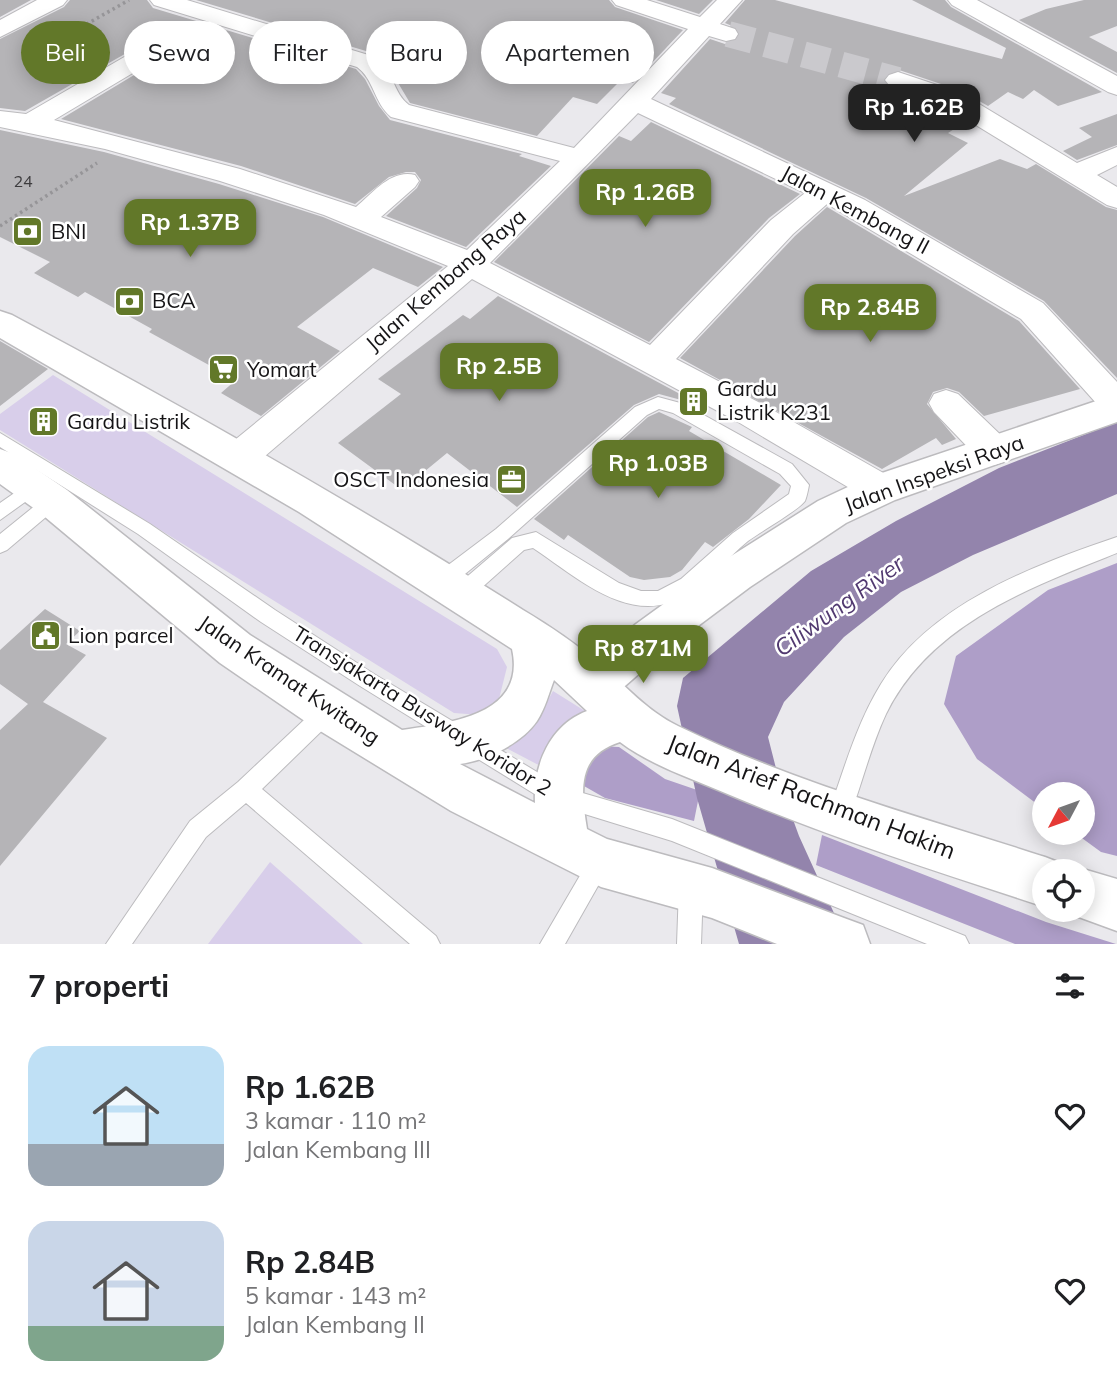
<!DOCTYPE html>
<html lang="id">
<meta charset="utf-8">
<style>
body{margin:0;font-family:Mulish,sans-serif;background:#f6f6f6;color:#202124;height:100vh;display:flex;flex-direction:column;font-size:26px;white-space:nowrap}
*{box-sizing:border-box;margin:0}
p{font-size:23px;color:#757577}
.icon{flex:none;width:38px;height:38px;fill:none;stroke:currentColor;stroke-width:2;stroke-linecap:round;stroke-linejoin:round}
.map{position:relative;height:944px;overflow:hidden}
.side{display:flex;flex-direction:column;background:#fff;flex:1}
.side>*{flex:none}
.guide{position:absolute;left:21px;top:21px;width:700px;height:63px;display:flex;gap:14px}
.needle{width:46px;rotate:229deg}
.fabs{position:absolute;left:1032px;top:782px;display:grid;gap:14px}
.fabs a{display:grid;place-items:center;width:63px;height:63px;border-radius:50%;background:#fff;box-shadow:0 4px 18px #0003;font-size:35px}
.price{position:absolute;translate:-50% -60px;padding:0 16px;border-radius:14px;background:#627829;color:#fff;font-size:23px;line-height:46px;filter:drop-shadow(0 2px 4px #0008)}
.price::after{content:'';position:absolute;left:50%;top:42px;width:21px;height:16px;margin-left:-10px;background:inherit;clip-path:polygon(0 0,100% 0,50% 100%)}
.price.current{background:#222;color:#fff}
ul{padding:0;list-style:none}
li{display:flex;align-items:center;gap:21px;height:175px;padding:0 28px}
li span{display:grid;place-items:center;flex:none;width:196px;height:140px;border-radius:21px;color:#555}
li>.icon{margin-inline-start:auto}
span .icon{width:84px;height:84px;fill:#fffc;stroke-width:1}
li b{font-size:30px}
h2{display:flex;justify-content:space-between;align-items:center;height:84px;padding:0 28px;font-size:30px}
.pill{padding:0 24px;border-radius:32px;background:#fff;box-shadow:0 4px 18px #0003;font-size:24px;line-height:63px}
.pill.current{background:#627829;color:#fff}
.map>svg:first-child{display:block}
.green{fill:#d8ceea}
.forest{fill:#ae9ec8}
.water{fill:#9384ac}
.building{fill:#b5b4b7}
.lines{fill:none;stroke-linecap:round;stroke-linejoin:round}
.minor-tunnel{stroke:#cac9cd;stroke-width:26;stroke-dasharray:26 13;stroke-linecap:butt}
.service-casing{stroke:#bcbbbe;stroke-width:2}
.minor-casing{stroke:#bcbbbe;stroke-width:2}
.tertiary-casing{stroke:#bcbbbe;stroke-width:3}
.primary-casing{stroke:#bcbbbe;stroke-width:3}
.path{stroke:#969598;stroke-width:3.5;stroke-dasharray:2.5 3.5;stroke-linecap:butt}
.service{fill:#fff;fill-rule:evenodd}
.minor{fill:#fff;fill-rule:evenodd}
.tertiary{fill:#fff;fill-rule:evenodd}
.primary{fill:#fff;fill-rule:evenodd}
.labels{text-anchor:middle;stroke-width:5;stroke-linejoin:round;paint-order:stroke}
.far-number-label{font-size:16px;fill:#3d3c3e}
.street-label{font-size:21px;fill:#151416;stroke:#fff}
.poi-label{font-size:21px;fill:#151416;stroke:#fff;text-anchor:start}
.water-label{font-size:23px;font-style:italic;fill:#513970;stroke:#fff}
.near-street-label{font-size:24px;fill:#151416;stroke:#fff}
</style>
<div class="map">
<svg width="1117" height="944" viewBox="0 0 1117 944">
<rect width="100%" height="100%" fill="#eae9ed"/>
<path class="green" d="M53,375L497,649L507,667L499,699L480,715L454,713L0,430V414Z
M553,691L585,711L571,722L550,771L506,748L533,728Z
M270,862L363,944H208Z"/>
<path class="forest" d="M1117,563V856L1101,852L1075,833H1083V794H1045V810L977,759L944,704L956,656L1048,590Z
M598,746L619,747L665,779L700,791L694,821L605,798L584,786L583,767Z
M822,835L1046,922L1116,944H1015L816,865Z"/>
<path class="water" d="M1117,422V494L973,555L901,592L844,637L784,702L768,737L780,784L799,836L848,944H739L697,798L677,706L683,678L811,571L896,521L999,468Z"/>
<path class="building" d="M0,0H31L0,17Z
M70,0H147L153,8L356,69L365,79L379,106L390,120L522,154L519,156L551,166L466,247L386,216L417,188L421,180L415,172H406L389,177L355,204L241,166L61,119L164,57L168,49L164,42L153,40L144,43L25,111L0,108V39L64,7Z
M196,0H609L615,7L683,30L633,83L622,79L597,104L573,97L537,136L410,103L388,66L376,54Z
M656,0H713L699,14Z
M745,0H775L1002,59L1006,48L912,0H945L951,7L1102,92L1058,106L1034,90L1023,99L1008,92L988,106L962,91L899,70L888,73L882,80L888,87L942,107L965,122L948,133L968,143L904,196L1000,159L1027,169L1036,164L1106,207L1117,210V378L1044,301L866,198L669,104L676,98L661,93L710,39L725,44L737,40L740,35L737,28L725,23Z
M1084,0H1117V26L1089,37L1117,52V73L1019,20L1046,9Z
M1117,114V145L1077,160L1063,151L1092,137L1079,128Z
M651,122L800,194L769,218L649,342L494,262L619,136L631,141Z
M0,130L104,152L219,184L323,217L443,267L418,287L373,268L297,327L340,351L261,416L221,393L236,380L149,332L152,329L85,292L78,297L34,273L50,262L0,237Z
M827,207L1019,321L1080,389L984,416L959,392L947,388L933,392L927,404L956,439L942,445L936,438L882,469L680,358L795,236Z
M498,296L706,408L703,412L685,401L659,394L634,405L517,507L447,453L402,490L338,443L401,394L378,379L463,315L470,319Z
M0,341L48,369L0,406Z
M659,412L692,427L689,431L781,485L749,519L713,547L705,542L682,570L670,577L644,580L630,577L568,535L564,540L534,519L648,417Z
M45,609L80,631L66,644L86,655L43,702L107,738L0,866V730L28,704L0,684V650Z"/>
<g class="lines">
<path class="minor-tunnel" d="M728,34L898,80"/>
<defs>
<path id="service" d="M658,397L684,404L792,464L809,485C808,490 807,496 805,501C799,510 760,532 748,541C728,557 713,578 692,592C634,631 581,580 533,548L524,550L469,599L462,601L455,599L452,593L455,587L512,538L536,532L619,583L641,591H658L681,579L733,533L789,494L791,486L780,474L673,413L659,409L647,415L508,539L449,587L442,589L435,587L433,581L435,575L496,529L635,407Z
M0,433L150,524L275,610L374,674L562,787L672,819L965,936L969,944H927L672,841L549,803L360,686L261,622L138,534L0,447Z
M33,480L39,482L42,487L39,492L0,520V503Z
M53,494L59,496L62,501L59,506L7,550L0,553V534L47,496Z
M1117,537V553C1029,588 930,624 886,714C870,748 862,785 848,820L840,823L832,820L829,812C844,769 857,723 881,684C930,604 1032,566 1117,537Z
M328,701L335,704L338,711L335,718L262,789L436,936L440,944H410L246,803L206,837L132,944H106L190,821L238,782L321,704Z
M600,852L608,855L611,863L565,944H540L592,855Z
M691,876L699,880L703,888L701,944H677L679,888L683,880Z"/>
<path id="minor" d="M37,0H67L63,5L0,37V20Z
M150,0H187L375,57C393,69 393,93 409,105L574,148L688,29L616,5L612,0H647L700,17L717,0H742L720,24L735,29L738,34L735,39L726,41L709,36L651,99L865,200L1043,303L1117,382V417L1105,413L1021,319L827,204L793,234L676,359L762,404L894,479L900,489L894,499L881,504L868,499L738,422L472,279L251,468L238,472L225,468L220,458L225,448L448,266L324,215L220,181L105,149L0,127V111L26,114L145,45L154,43L163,45L166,50L163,55L54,120L240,169L356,207C373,193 391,169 415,175L419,181L415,187L381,217L467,250L560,161L391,117C374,103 374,79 357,67L154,5ZM638,113L805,193L771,220L650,345L490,263Z
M948,0H977L1117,76V95L1108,92L952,5Z
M898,72L961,93L1077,163L1117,147V165L1097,175L1117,187V208L1107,205L943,105L889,85L885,80L889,75Z
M946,390L958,394L1007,441L1012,451L1007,461L994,465L981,461L934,412L929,403L934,394Z"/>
<path id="tertiary" d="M1117,394V422L895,500L846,523L750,587L666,650L609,700L593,706L577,700L571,686L577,672L636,624L720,563L818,501L867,478Z"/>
<path id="primary" d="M0,311L12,315C186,408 357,505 523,610C550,626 576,644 600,664C626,686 647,711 678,726C794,783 922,817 1045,857L1063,864L1066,872H1045V907C939,872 832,838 730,795C693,779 652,766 620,742C576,756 581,791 587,829L607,839L712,868L844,918L863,925L870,944H777L712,918L601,887L451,811L312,726L220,663L39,512L0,484V449L14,454L67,490L250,635L402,730C448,723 527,716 512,649L299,512L0,338ZM554,680L587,711C550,725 533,765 535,803L460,764C487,760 521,744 537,721C545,709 549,693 554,680Z
M1083,869L1117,879V931L1065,912L1064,910H1083V872H1076Z"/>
</defs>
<use href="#service" class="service-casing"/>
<use href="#minor" class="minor-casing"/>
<use href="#tertiary" class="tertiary-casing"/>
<use href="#primary" class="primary-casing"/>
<path class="path" d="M24,60L129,0
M0,226L97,163"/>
<use href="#service" class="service"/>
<use href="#minor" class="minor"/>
<use href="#tertiary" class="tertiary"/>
<use href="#primary" class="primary"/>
</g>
<defs>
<symbol id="bank-square" viewBox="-11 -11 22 22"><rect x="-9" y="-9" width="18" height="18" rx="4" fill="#627829" stroke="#fff"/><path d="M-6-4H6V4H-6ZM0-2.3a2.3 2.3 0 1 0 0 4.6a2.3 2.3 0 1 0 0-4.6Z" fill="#fff"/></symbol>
<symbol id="supermarket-square" viewBox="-11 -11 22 22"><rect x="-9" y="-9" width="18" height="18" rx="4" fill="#627829" stroke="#fff"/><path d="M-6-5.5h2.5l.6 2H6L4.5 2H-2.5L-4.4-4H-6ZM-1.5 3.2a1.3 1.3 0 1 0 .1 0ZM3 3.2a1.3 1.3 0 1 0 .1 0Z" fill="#fff"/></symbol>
<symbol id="building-square" viewBox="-11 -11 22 22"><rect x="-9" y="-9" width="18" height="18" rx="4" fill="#627829" stroke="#fff"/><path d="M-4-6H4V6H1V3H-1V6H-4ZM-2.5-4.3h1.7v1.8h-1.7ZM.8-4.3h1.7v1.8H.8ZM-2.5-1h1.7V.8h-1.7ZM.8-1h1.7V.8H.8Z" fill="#fff"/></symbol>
<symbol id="office-square" viewBox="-11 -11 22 22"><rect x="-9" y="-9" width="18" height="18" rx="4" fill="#627829" stroke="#fff"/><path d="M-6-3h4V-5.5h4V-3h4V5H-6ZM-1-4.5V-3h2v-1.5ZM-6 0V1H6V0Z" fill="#fff"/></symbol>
<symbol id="civic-square" viewBox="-11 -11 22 22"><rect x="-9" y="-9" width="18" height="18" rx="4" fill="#627829" stroke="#fff"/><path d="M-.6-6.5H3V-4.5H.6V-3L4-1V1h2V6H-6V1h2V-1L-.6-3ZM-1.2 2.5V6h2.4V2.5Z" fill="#fff"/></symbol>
</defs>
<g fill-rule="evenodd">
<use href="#bank-square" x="10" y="214" width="35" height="35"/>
<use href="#bank-square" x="112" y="284" width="35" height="35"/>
<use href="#supermarket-square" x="206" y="352" width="35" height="35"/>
<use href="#building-square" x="676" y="384" width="35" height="35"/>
<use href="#building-square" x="26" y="404" width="35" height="35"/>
<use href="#office-square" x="494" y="462" width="35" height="35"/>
<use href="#civic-square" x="28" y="618" width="35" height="35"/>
</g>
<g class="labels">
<g class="far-number-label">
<text x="23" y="187">24</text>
</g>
<g class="street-label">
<text transform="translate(855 210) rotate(28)" y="7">Jalan Kembang II</text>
<text transform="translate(446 280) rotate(-41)" y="7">Jalan Kembang Raya</text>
<text transform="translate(934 474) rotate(-20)" y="7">Jalan Inspeksi Raya</text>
<text transform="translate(289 680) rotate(34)" y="7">Jalan Kramat Kwitang</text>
<text transform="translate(422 711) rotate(32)" y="7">Transjakarta Busway Koridor 2</text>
</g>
<g class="poi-label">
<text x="51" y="239">BNI</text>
<text x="152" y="308">BCA</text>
<text x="247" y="377">Yomart</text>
<text x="717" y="396">Gardu<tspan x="717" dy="24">Listrik K231</tspan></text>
<text x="67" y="429">Gardu Listrik</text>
<text x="489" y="487" text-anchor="end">OSCT Indonesia</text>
<text x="68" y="643">Lion parcel</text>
</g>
<g class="water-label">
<text transform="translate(839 606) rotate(-36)" y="8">Ciliwung River</text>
</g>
<g class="near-street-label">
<text transform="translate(811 797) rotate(21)" y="8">Jalan Arief Rachman Hakim</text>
</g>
</g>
</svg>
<div class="fabs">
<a><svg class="needle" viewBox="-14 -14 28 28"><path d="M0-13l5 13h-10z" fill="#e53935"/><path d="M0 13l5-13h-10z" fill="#757577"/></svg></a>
<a><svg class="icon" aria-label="locate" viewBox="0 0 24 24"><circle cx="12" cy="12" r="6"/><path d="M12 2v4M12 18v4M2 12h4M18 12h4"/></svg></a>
</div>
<b class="price current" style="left:914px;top:144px">Rp 1.62B</b>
<b class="price" style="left:645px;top:229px">Rp 1.26B</b>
<b class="price" style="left:190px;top:259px">Rp 1.37B</b>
<b class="price" style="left:870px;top:344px">Rp 2.84B</b>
<b class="price" style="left:499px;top:403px">Rp 2.5B</b>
<b class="price" style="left:658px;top:500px">Rp 1.03B</b>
<b class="price" style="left:643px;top:685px">Rp 871M</b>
<div class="guide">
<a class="pill current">Beli</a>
<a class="pill">Sewa</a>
<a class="pill">Filter</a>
<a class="pill">Baru</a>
<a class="pill">Apartemen</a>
</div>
</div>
<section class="side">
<h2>7 properti<svg class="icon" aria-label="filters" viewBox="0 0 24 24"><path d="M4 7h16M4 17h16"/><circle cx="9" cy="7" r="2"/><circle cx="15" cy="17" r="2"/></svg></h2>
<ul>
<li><span style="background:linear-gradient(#bfe0f5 70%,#9aa5b1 0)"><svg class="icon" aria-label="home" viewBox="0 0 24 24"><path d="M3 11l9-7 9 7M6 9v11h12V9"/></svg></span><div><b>Rp 1.62B</b><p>3 kamar · 110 m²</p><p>Jalan Kembang III</p></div><svg class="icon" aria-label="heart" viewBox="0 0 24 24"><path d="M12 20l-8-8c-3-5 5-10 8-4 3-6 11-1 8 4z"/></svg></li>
<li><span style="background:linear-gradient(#c9d6e8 75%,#7fa58c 0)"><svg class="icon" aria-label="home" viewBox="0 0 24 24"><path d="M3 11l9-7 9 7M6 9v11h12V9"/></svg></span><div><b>Rp 2.84B</b><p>5 kamar · 143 m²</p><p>Jalan Kembang II</p></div><svg class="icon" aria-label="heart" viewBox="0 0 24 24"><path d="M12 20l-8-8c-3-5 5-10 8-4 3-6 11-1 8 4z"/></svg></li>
</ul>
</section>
